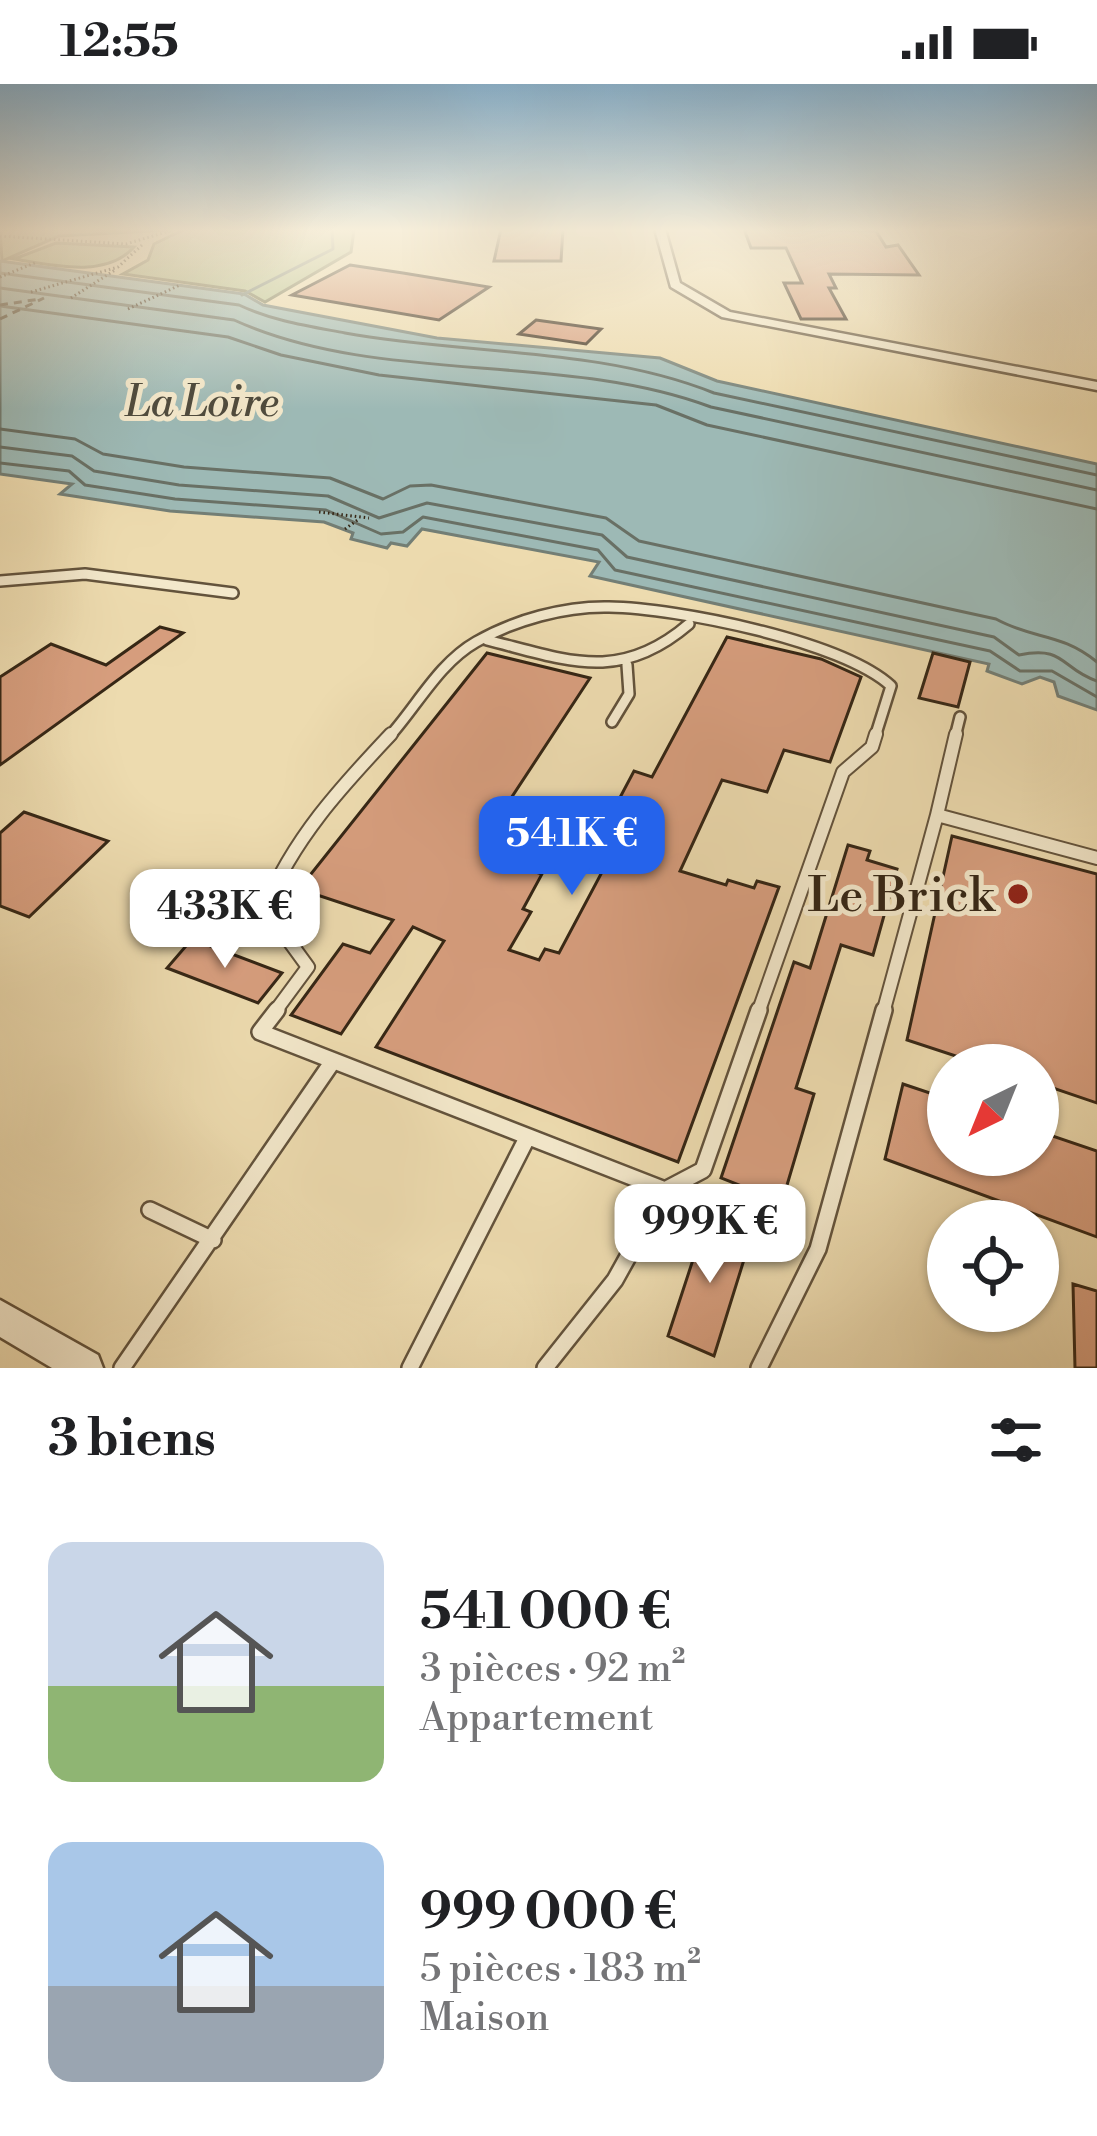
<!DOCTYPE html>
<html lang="fr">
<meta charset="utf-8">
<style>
body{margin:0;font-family:"Libre Bodoni",serif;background:#f2f2f2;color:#202124;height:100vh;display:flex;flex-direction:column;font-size:45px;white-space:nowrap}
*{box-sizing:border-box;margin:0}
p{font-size:39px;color:#757577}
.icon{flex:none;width:66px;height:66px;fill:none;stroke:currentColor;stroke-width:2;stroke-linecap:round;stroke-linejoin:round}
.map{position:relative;height:1284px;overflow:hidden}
.sheet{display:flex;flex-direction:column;background:#fff;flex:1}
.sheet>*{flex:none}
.needle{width:78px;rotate:223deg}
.buttons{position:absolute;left:927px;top:960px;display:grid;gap:24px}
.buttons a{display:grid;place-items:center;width:132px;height:132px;border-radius:50%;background:#fff;box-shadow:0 3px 9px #0004;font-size:60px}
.price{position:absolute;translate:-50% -102px;padding:0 27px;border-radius:24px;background:#fff;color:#222;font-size:39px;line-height:78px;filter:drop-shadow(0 3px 6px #0008)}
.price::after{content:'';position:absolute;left:50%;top:72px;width:36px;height:27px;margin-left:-18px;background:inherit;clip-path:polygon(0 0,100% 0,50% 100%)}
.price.selected{background:#2563eb;color:#fff}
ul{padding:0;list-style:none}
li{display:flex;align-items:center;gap:36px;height:300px;padding:0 48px}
li span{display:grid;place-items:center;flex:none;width:336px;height:240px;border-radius:24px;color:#555}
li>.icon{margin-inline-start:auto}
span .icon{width:144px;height:144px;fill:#fffc;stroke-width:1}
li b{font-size:51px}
h2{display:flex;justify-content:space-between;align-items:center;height:144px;padding:0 48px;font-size:51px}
.status{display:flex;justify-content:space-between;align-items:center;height:84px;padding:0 60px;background:#fff;direction:ltr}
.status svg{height:33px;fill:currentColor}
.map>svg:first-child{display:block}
.green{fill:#b4c18e;stroke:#747452;stroke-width:3}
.water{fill:#9db9b5;stroke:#737e75;stroke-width:3}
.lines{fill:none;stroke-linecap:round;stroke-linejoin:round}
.shore{stroke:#697065;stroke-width:3}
.stream{stroke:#737e75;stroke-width:3}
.ferry{stroke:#4f4b3d;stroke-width:3;stroke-dasharray:8 6;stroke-linecap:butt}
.building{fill:#d79e7e;stroke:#352615;stroke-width:3}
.service-far2-casing{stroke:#63533c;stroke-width:14}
.service-far1-casing{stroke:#63533c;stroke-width:16}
.service-casing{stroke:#63533c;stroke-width:20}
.minor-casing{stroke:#63533c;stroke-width:5}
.path{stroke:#352615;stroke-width:3;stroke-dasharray:1.5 3;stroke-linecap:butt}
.service-far2{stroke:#f3e8cb;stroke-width:9}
.service-far1{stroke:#f3e8cb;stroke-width:12}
.service{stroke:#f3e8cb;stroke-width:15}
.minor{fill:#f3e8cb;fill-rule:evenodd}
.poi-dot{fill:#8f2418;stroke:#f3e8cb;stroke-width:4.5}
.labels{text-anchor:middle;stroke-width:10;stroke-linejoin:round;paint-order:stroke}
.far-water-label{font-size:42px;font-style:italic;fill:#4f4b3d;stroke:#f3e8cb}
.poi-label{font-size:48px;fill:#352615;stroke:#f3e8cb;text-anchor:end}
</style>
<div class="status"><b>12:55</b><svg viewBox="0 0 49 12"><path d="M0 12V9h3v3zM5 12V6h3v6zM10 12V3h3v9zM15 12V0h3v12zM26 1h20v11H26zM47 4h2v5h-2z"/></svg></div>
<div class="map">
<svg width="1097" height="1284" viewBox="0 0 1097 1284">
<rect width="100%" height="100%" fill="#eddbaf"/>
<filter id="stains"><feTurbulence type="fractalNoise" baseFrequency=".00167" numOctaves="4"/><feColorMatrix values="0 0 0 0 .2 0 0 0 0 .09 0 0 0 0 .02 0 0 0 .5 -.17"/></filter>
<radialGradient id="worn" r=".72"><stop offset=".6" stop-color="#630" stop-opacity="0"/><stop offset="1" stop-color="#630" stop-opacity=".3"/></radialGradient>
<path class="green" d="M0,145L168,146L59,152L2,177Z
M185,145H344L354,146L351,168L265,218L245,207L123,190L148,176L154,160Z
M56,159L134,163C106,195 51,181 14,175Z"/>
<path class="water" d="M0,177L244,210L263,221L437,254L660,274L717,297L1097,380V626L1058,612L1054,598L1040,593L1022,600L987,587L989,580L590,492L599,478L422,445L407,462L391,459L387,464L351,455L353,449L324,438L170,427L60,410L72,400L0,390Z"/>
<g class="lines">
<path class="shore" d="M0,189L239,221C273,237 308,242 345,249C466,271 600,263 714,309L1097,391
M0,204L234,236C379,302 562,267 711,323L1097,406
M0,222L228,253L281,271L379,291L656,321L707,341L1097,425
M0,345L75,355L103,370L184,383L330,394L383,415L410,402L431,401L606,434L639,457L996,535C1034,556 1060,548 1097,578
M0,363L72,372L94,387L179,401L328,412L379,434L427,419L602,451L627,473L994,553L1019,571C1065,561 1061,585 1097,597
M0,379L69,387L85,401L175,415L326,426L381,450L403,448L423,433L598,466L615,486L990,567L1020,587H1052L1097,613"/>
<path class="stream" d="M242,211L333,165L332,145"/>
<path class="ferry" d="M0,221L40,215
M0,235L44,214"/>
</g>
<path class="building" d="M501,145H563L561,177H494Z
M744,145L876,147L886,163L898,161L919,191L829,190L836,204H829L846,235H801L784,199H802L786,164H751Z
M350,181L403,189L489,203L439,236L292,211Z
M536,236L601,245L586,260L519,250Z
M160,543L183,549L0,681V593L51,560L106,581Z
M727,553L821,575L861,593L830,678L784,666L767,708L722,696L680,787L726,801L728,796L754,804L757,797L779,803L678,1078L376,963L444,857L413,843L341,950L291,931L343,860L370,869L393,836L299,805L487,569L590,594L500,731L518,737L495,775L542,790L523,825L531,828L509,866L539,876L545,865L559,869L635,726L616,721L634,687L652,693Z
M933,569L970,578L958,623L919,614Z
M24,728L108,757L29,833L0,822V749Z
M952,752L1097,790V1019L1038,999V981H983L907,956Z
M848,761L870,767L867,776L897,785L873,871L841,861L796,1004L814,1010L782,1118L721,1094L794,878L810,884Z
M192,855L282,889L258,919L167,884Z
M903,1000L948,1015V1071H1038V1047L1097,1067V1153L885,1075Z
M707,1133L752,1150L714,1272L668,1252Z
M1073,1200L1097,1207V1284H1075Z"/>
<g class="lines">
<defs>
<path id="service-far2" d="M0,497L85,490L233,509
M487,556C567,576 619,600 689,540
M612,638L629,610L627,581
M389,653C417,622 439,579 476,558C514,536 565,522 609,523C677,524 842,557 891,602L875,653
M955,653L960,633"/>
<path id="service-far1" d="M937,731L956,650
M274,929L308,883L265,824C293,755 341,703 391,650
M758,929L843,688L872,663L876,650
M883,929L937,731L1097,774"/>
<path id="service" d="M277,926L260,948L665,1106L703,1086L759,926
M150,1126L213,1156
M122,1284L333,977
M410,1284L527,1054
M545,1284L615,1196L665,1106
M759,1284L818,1165L884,926"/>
<path id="minor" d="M655,145H665L680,199L730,228L1097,298V306L722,233L671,203Z
M0,1216L98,1271L103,1284H52L0,1253Z"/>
</defs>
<use href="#service-far2" class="service-far2-casing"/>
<use href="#service-far1" class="service-far1-casing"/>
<use href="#service" class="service-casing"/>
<use href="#minor" class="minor-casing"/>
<path class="path" d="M0,152L126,160L176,145
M0,193L37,178
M31,208L118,183L143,160
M71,214L115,186
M128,225L180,201
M319,428L369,434
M345,445L359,435"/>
<use href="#service-far2" class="service-far2"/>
<use href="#service-far1" class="service-far1"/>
<use href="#service" class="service"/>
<use href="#minor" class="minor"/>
</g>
<linearGradient id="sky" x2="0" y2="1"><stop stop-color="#8ab6d4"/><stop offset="0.45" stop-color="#f7efdb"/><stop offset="1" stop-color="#f7efdb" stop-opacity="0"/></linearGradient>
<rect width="1097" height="325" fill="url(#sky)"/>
<circle class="poi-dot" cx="1018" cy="810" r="12"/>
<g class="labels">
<g class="far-water-label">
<text x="202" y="332">La Loire</text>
</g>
<g class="poi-label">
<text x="994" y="827">Le Brick</text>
</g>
</g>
<rect width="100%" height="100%" filter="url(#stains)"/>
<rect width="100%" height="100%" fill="url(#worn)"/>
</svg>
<div class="buttons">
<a><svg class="needle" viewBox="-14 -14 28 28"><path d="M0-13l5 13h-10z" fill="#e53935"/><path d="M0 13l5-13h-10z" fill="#757577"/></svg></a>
<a><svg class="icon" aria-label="locate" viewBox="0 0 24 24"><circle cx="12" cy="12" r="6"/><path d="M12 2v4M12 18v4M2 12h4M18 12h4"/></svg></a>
</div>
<b class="price selected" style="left:572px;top:814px">541K €</b>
<b class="price" style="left:225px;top:887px">433K €</b>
<b class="price" style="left:710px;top:1202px">999K €</b>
</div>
<section class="sheet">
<h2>3 biens<svg class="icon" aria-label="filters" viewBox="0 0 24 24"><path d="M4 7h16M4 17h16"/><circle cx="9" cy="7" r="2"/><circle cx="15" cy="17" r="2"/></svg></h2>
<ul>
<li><span style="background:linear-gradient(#c9d6e8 60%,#8fb573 0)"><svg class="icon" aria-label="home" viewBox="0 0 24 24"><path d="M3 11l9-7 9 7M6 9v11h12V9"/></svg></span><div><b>541 000 €</b><p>3 pièces · 92 m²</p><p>Appartement</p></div></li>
<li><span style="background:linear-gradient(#a9c7e8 60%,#9aa5b1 0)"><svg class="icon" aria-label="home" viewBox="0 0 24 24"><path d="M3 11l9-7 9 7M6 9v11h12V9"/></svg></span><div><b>999 000 €</b><p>5 pièces · 183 m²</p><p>Maison</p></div></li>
</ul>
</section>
